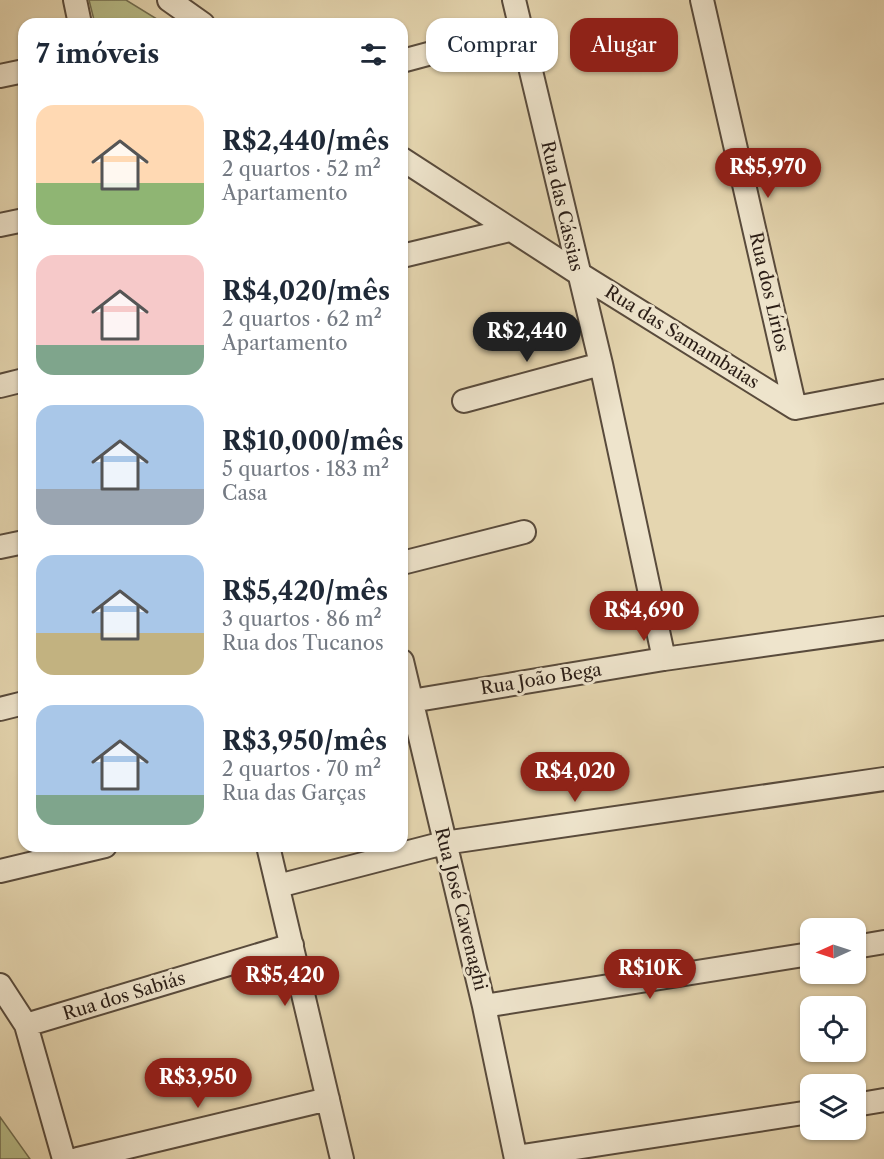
<!DOCTYPE html>
<html lang="pt">
<meta charset="utf-8">
<style>
body{margin:0;font-family:"Libre Caslon Text",serif;background:#f6f6f7;color:#1f2937;height:100vh;display:flex;flex-direction:column;font-size:22px;white-space:nowrap}
*{box-sizing:border-box;margin:0}
p{font-size:20px;color:#747a83}
.icon{flex:none;width:33px;height:33px;fill:none;stroke:currentColor;stroke-width:2;stroke-linecap:round;stroke-linejoin:round}
.map{position:relative;flex:1;overflow:hidden}
.sheet{position:absolute;left:18px;top:18px;width:390px;height:834px;display:flex;flex-direction:column;background:#fff;border-radius:18px;box-shadow:0 2px 4px #0004}
.sheet>*{flex:none}
.hud{position:absolute;left:426px;top:18px;width:368px;height:54px;display:flex;gap:12px}
.needle{width:39px;rotate:267deg}
.fabs{position:absolute;left:800px;top:918px;display:grid;gap:12px}
.fabs a{display:grid;place-items:center;width:66px;height:66px;border-radius:12px;background:#fff;box-shadow:0 2px 4px #0004;font-size:30px}
.price{position:absolute;translate:-50% -51px;padding:0 14px;border-radius:21px;background:#8f2418;color:#fff;font-size:20px;line-height:39px;filter:drop-shadow(0 2px 3px #0008)}
.price::after{content:'';position:absolute;left:50%;top:36px;width:18px;height:14px;margin-left:-9px;background:inherit;clip-path:polygon(0 0,100% 0,50% 100%)}
.price.on{background:#222;color:#fff}
ul{padding:0;list-style:none}
li{display:flex;align-items:center;gap:18px;height:150px;padding:0 18px}
li span{display:grid;place-items:center;flex:none;width:168px;height:120px;border-radius:18px;color:#555}
li>.icon{margin-inline-start:auto}
span .icon{width:72px;height:72px;fill:#fffc;stroke-width:1}
li b{font-size:26px}
h2{display:flex;justify-content:space-between;align-items:center;height:72px;padding:0 18px;font-size:26px}
.tag{padding:0 21px;border-radius:18px;background:#fff;box-shadow:0 2px 4px #0004;font-size:21px;line-height:54px}
.tag.on{background:#8f2418;color:#fff}
.map>svg:first-child{display:block}
.green{fill:#b8bd89;stroke:#716d50;stroke-width:1.5}
.lines{fill:none;stroke-linecap:round;stroke-linejoin:round}
.minor-casing{stroke:#594b3c;stroke-width:26}
.minor{stroke:#eee4cc;stroke-width:22}
.labels{text-anchor:middle;stroke-width:6;stroke-linejoin:round;paint-order:stroke}
.street-label{font-size:18px;fill:#2a1d16;stroke:#eee4cc}
</style>
<div class="map">
<svg width="884" height="1159" viewBox="0 0 884 1159">
<rect width="100%" height="100%" fill="#e5d6b0"/>
<filter id="stains"><feTurbulence type="fractalNoise" baseFrequency=".00333" numOctaves="4"/><feColorMatrix values="0 0 0 0 .2 0 0 0 0 .09 0 0 0 0 .02 0 0 0 .5 -.17"/></filter>
<radialGradient id="worn" r=".72"><stop offset=".6" stop-color="#630" stop-opacity="0"/><stop offset="1" stop-color="#630" stop-opacity=".3"/></radialGradient>
<path class="green" d="M89,0H126L165,24H95Z
M0,1117L30,1159H0Z"/>
<g class="lines">
<defs>
<path id="minor" d="M75,0L80,24
M169,0L203,24
M514,0L601,364L664,659
M702,0L795,408
M402,61L521,29
M0,76L24,71
M402,159L578,273L795,408L884,391
M0,225L24,220
M402,256L510,230
M0,386L24,380
M464,401L601,364
M0,547L24,542
M402,563L524,532
M402,661L484,1006L516,1159
M411,701L664,659L884,628
M0,709L24,703
M268,846L342,1159
M0,871L105,846
M278,886L444,843L884,779
M855,947L884,942
M0,985L26,1025L64,1159
M484,1006L810,954
M26,1025L292,945
M855,1105L884,1100
M516,1157L810,1112
M78,1159L328,1099"/>
</defs>
<use href="#minor" class="minor-casing"/>
<use href="#minor" class="minor"/>
</g>
<g class="labels">
<g class="street-label">
<text transform="translate(562 206) rotate(77)" y="6">Rua das Cássias</text>
<text transform="translate(769 292) rotate(77)" y="6">Rua dos Lírios</text>
<text transform="translate(682 337) rotate(32)" y="6">Rua das Samambaias</text>
<text transform="translate(541 679) rotate(-9)" y="6">Rua João Bega</text>
<text transform="translate(461 909) rotate(76)" y="6">Rua José Cavenaghi</text>
<text transform="translate(124 996) rotate(-17)" y="6">Rua dos Sabiás</text>
</g>
</g>
<rect width="100%" height="100%" filter="url(#stains)"/>
<rect width="100%" height="100%" fill="url(#worn)"/>
</svg>
<div class="fabs">
<a><svg class="needle" viewBox="-14 -14 28 28"><path d="M0-13l5 13h-10z" fill="#e53935"/><path d="M0 13l5-13h-10z" fill="#747a83"/></svg></a>
<a><svg class="icon" aria-label="locate" viewBox="0 0 24 24"><circle cx="12" cy="12" r="6"/><path d="M12 2v4M12 18v4M2 12h4M18 12h4"/></svg></a>
<a><svg class="icon" aria-label="layers" viewBox="0 0 24 24"><path d="M12 4l9 5-9 5-9-5zM3 14l9 5 9-5"/></svg></a>
</div>
<b class="price" style="left:768px;top:199px">R$5,970</b>
<b class="price on" style="left:527px;top:363px">R$2,440</b>
<b class="price" style="left:644px;top:642px">R$4,690</b>
<b class="price" style="left:575px;top:803px">R$4,020</b>
<b class="price" style="left:650px;top:1000px">R$10K</b>
<b class="price" style="left:285px;top:1007px">R$5,420</b>
<b class="price" style="left:198px;top:1109px">R$3,950</b>
<div class="hud">
<a class="tag">Comprar</a>
<a class="tag on">Alugar</a>
</div>
<section class="sheet">
<h2>7 imóveis<svg class="icon" aria-label="filters" viewBox="0 0 24 24"><path d="M4 7h16M4 17h16"/><circle cx="9" cy="7" r="2"/><circle cx="15" cy="17" r="2"/></svg></h2>
<ul>
<li><span style="background:linear-gradient(#ffd9b3 65%,#8fb573 0)"><svg class="icon" aria-label="home" viewBox="0 0 24 24"><path d="M3 11l9-7 9 7M6 9v11h12V9"/></svg></span><div><b>R$2,440/mês</b><p>2 quartos · 52 m²</p><p>Apartamento</p></div></li>
<li><span style="background:linear-gradient(#f6c9c9 75%,#7fa58c 0)"><svg class="icon" aria-label="home" viewBox="0 0 24 24"><path d="M3 11l9-7 9 7M6 9v11h12V9"/></svg></span><div><b>R$4,020/mês</b><p>2 quartos · 62 m²</p><p>Apartamento</p></div></li>
<li><span style="background:linear-gradient(#a9c7e8 70%,#9aa5b1 0)"><svg class="icon" aria-label="home" viewBox="0 0 24 24"><path d="M3 11l9-7 9 7M6 9v11h12V9"/></svg></span><div><b>R$10,000/mês</b><p>5 quartos · 183 m²</p><p>Casa</p></div></li>
<li><span style="background:linear-gradient(#a9c7e8 65%,#c2b280 0)"><svg class="icon" aria-label="home" viewBox="0 0 24 24"><path d="M3 11l9-7 9 7M6 9v11h12V9"/></svg></span><div><b>R$5,420/mês</b><p>3 quartos · 86 m²</p><p>Rua dos Tucanos</p></div></li>
<li><span style="background:linear-gradient(#a9c7e8 75%,#7fa58c 0)"><svg class="icon" aria-label="home" viewBox="0 0 24 24"><path d="M3 11l9-7 9 7M6 9v11h12V9"/></svg></span><div><b>R$3,950/mês</b><p>2 quartos · 70 m²</p><p>Rua das Garças</p></div></li>
</ul>
</section>
</div>
